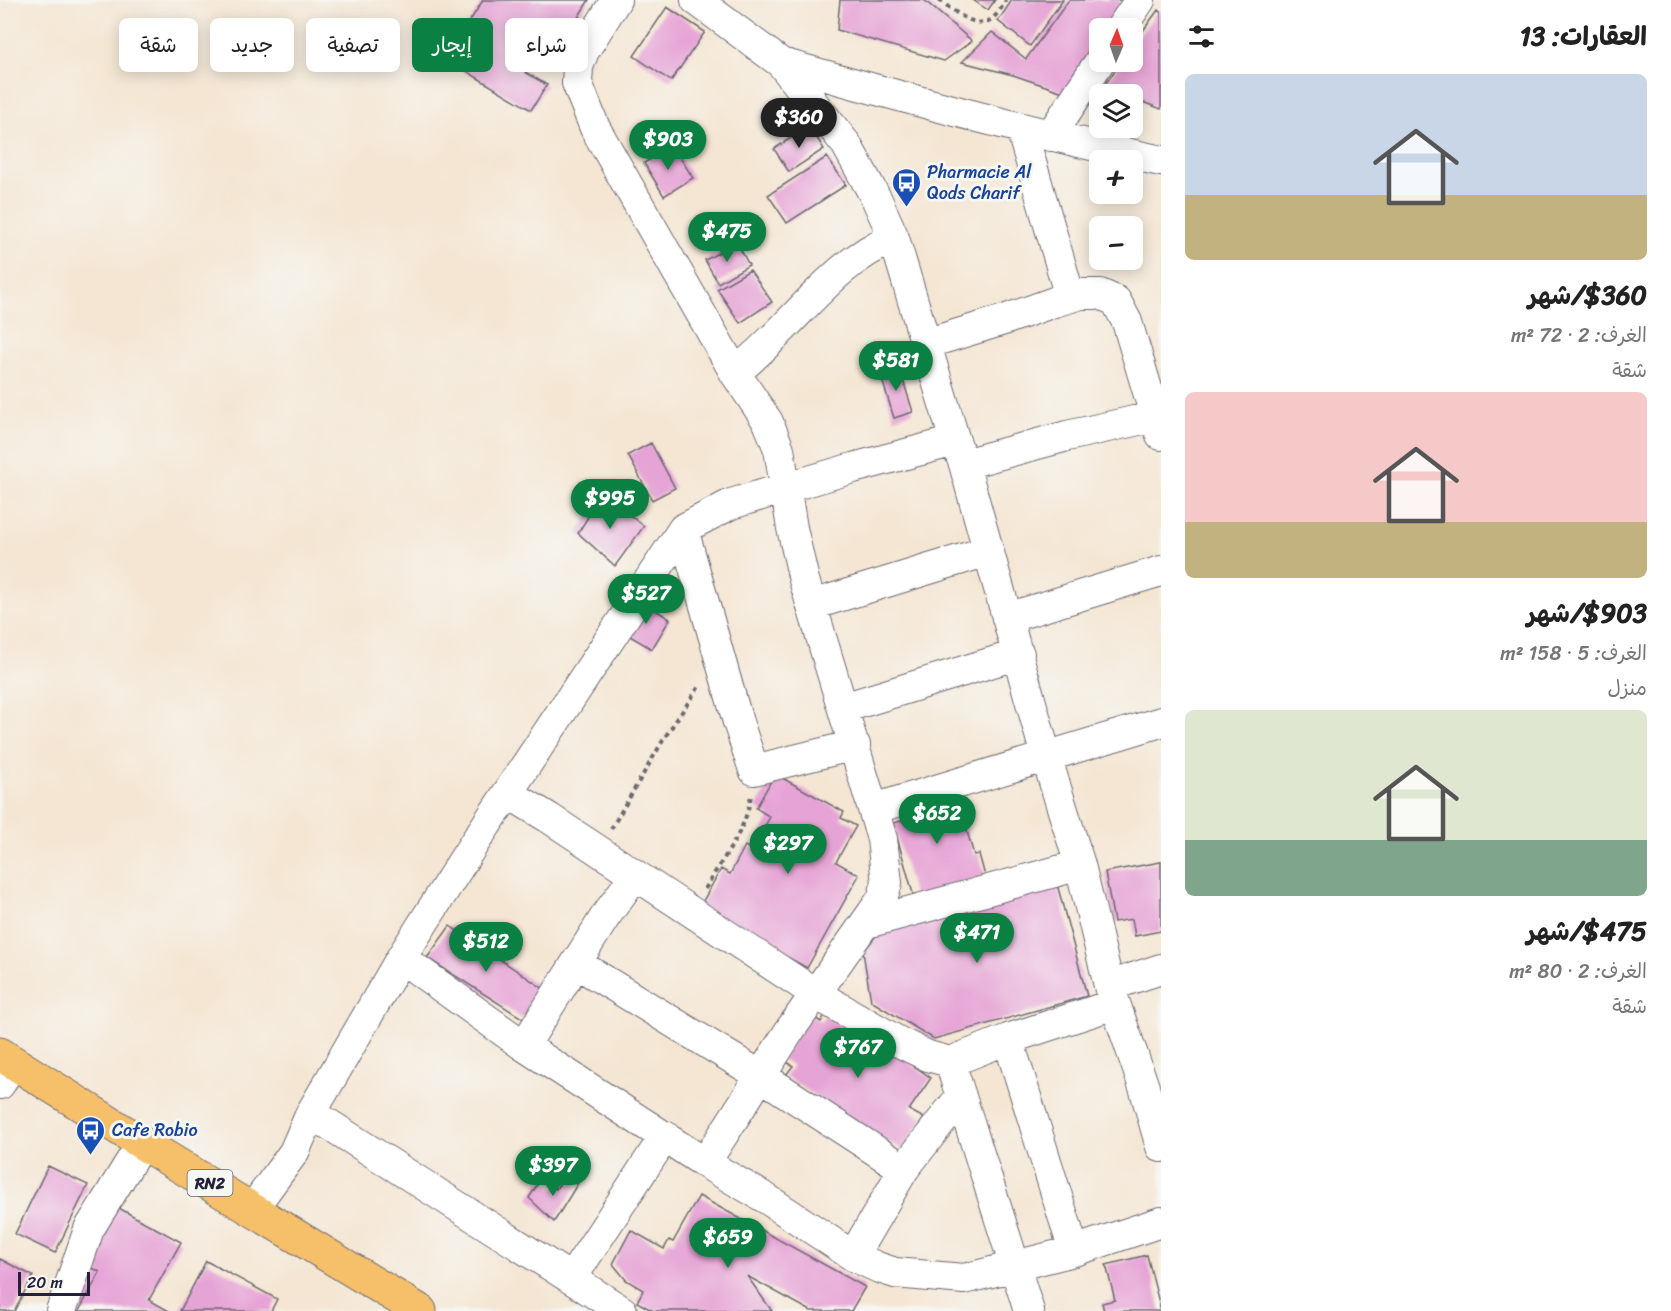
<!DOCTYPE html>
<html lang="ar">
<meta charset="utf-8">
<style>
body{margin:0;font-family:Sriracha,"Playpen Sans Arabic",sans-serif;background:#f6f6f6;color:#222;direction:rtl;height:100vh;display:flex;flex-direction:column;font-size:22px;white-space:nowrap}
*{box-sizing:border-box;margin:0}
p{font-size:20px;color:#767676}
.icon{flex:none;width:33px;height:33px;fill:none;stroke:currentColor;stroke-width:2;stroke-linecap:round;stroke-linejoin:round}
.map{position:relative;flex:1;overflow:hidden;direction:ltr}
.details{display:flex;flex-direction:column;background:#fff;width:510px}
.details>*{flex:none}
.guide{position:absolute;left:18px;top:18px;width:570px;height:54px;direction:rtl;display:flex;gap:12px}
.needle{width:39px;rotate:2deg}
.buttons{position:absolute;left:1089px;top:18px;display:grid;gap:12px}
.buttons a{display:grid;place-items:center;width:54px;height:54px;border-radius:9px;background:#fff;box-shadow:0 3px 15px #0003;font-size:30px}
.scale{position:absolute;left:18px;bottom:15px;width:72px;box-sizing:border-box;padding-left:6px;border:3px solid #22223b;border-top:0;font-size:16px;line-height:21px;white-space:nowrap;color:#22223b;-webkit-text-stroke:4px #f6f6f2;paint-order:stroke}
.price{position:absolute;translate:-50% -51px;padding:0 14px;border-radius:21px;background:#0b8043;color:#fff;font-size:20px;line-height:39px;filter:drop-shadow(0 2px 3px #0008)}
.price::after{content:'';position:absolute;left:50%;top:36px;width:18px;height:14px;margin-left:-9px;background:inherit;clip-path:polygon(0 0,100% 0,50% 100%)}
.price.on{background:#222;color:#fff}
ul{padding:0;list-style:none}
li{display:grid;align-content:center;gap:12px;height:318px;padding:0 24px}
li span{display:grid;place-items:center;height:186px;border-radius:9px;color:#555}
li>.icon{margin-inline-start:auto}
span .icon{width:108px;height:108px;fill:#fffc;stroke-width:1}
li b{font-size:26px}
h2{display:flex;justify-content:space-between;align-items:center;height:72px;padding:0 24px;font-size:26px}
.tag{padding:0 21px;border-radius:9px;background:#fff;box-shadow:0 3px 15px #0003;font-size:21px;line-height:54px}
.tag.on{background:#0b8043;color:#fff}
main{display:flex;flex:1;min-height:0}
.map>svg:first-child{display:block}
.building{fill:#e6a4d6}
.lines{fill:none;stroke-linecap:round;stroke-linejoin:round}
.minor-casing{stroke:#6c6770;stroke-width:32}
.highway-casing{stroke:#6c6770;stroke-width:35}
.path{stroke:#6c6770;stroke-width:4;stroke-dasharray:4.5 4.5;stroke-linecap:butt}
.minor{stroke:#fff;stroke-width:30}
.highway{stroke:#f6c06b;stroke-width:33}
.labels{text-anchor:middle;stroke-width:6;stroke-linejoin:round;paint-order:stroke}
.shield{fill:#f6f6f2;stroke:#626272;stroke-width:1.5}
.shield-label{font-size:16px;font-weight:bold;fill:#22223b}
.transit-label{font-size:18px;fill:#164399;stroke:#f6f6f2;text-anchor:start}
</style>
<main>
<section class="details">
<h2>العقارات: 13<svg class="icon" aria-label="filters" viewBox="0 0 24 24"><path d="M4 7h16M4 17h16"/><circle cx="9" cy="7" r="2"/><circle cx="15" cy="17" r="2"/></svg></h2>
<ul>
<li><span style="background:linear-gradient(#c9d6e8 65%,#c2b280 0)"><svg class="icon" aria-label="home" viewBox="0 0 24 24"><path d="M3 11l9-7 9 7M6 9v11h12V9"/></svg></span><div><b>$360/شهر</b><p>الغرف: 2 · 72 m²</p><p>شقة</p></div></li>
<li><span style="background:linear-gradient(#f6c9c9 70%,#c2b280 0)"><svg class="icon" aria-label="home" viewBox="0 0 24 24"><path d="M3 11l9-7 9 7M6 9v11h12V9"/></svg></span><div><b>$903/شهر</b><p>الغرف: 5 · 158 m²</p><p>منزل</p></div></li>
<li><span style="background:linear-gradient(#dfe7d0 70%,#7fa58c 0)"><svg class="icon" aria-label="home" viewBox="0 0 24 24"><path d="M3 11l9-7 9 7M6 9v11h12V9"/></svg></span><div><b>$475/شهر</b><p>الغرف: 2 · 80 m²</p><p>شقة</p></div></li>
</ul>
</section>
<div class="map">
<svg width="1161" height="1311" viewBox="0 0 1161 1311">
<rect width="100%" height="100%" fill="#f6f6f2"/>
<filter id="ink" filterUnits="userSpaceOnUse"><feTurbulence type="fractalNoise" baseFrequency=".0167" numOctaves="2"/><feDisplacementMap in="SourceGraphic" scale="12" xChannelSelector="R" yChannelSelector="G"/><feConvolveMatrix kernelMatrix="1 2 1 2 8 2 1 2 1" color-interpolation-filters="sRGB"/></filter>
<filter id="wash" filterUnits="userSpaceOnUse"><feTurbulence type="fractalNoise" baseFrequency=".008" numOctaves="4" result="noise"/><feDisplacementMap in="SourceGraphic" scale="24" xChannelSelector="R" yChannelSelector="G"/><feGaussianBlur stdDeviation="1.35" result="paint"/><feColorMatrix in="noise" values="0 0 0 0 0 0 0 0 0 0 0 0 0 0 0 0 0 1.4 0 .05"/><feComposite in="paint" operator="in"/></filter>
<g filter="url(#wash)">
<rect width="100%" height="100%" fill="#f4e6d3"/>
<g id="blocks">
<path class="building" d="M483,0H589L547,67L533,59L525,72L547,85L531,110L446,59Z
M840,0H924L972,41L944,61L837,30Z
M973,0H995L988,10Z
M1012,0H1063L1030,46L998,21Z
M1069,0H1122L1106,28H1100V40L1069,94L1013,75L962,62L992,32L1026,59Z
M667,7L705,32L671,81L634,56Z
M1158,10L1161,13V109L1132,98V94H1124L1104,86L1121,62H1132V46Z
M809,126L824,149L789,172L774,149Z
M673,146L693,178L664,196L644,163Z
M827,157L846,185L787,223L768,195Z
M737,243L749,265L718,283L705,260Z
M750,270L772,302L740,323L717,289Z
M899,367L913,412L894,418L880,373Z
M651,443L675,488L652,500L628,455Z
M602,494L644,526L615,566L578,533Z
M641,601L670,619L652,649L623,632Z
M775,774L844,812L841,818L856,826L836,862L859,875L807,968L699,908L721,869L730,874L745,846L751,850L770,817L756,808Z
M955,791L974,855L979,854L985,876L914,897L893,823L905,820L901,807Z
M1161,862V931L1135,936L1132,919L1114,922L1105,872Z
M1057,884L1087,996L934,1039L871,1001L863,952L879,932Z
M450,926L544,989L525,1020L427,958Z
M810,1015L821,1022L825,1015L906,1060L931,1078L909,1110L924,1118L903,1150L866,1129L785,1076L793,1066L782,1059Z
M48,1166L88,1185L55,1253L15,1234Z
M565,1175L578,1183L554,1222L529,1198L540,1180L556,1189Z
M699,1196L865,1287L851,1311H811L747,1276L772,1311H653L637,1302L643,1290L626,1280L613,1264L631,1230L664,1249L669,1240L673,1242Z
M115,1206L181,1242L149,1300L169,1311H79L100,1272L83,1263Z
M1147,1255L1161,1311H1104L1102,1303L1115,1300L1106,1265Z
M0,1259L33,1276L14,1311H0Z
M206,1261L277,1299L271,1311H180Z"/>
</g>
</g>
<g filter="url(#ink)">
<use href="#blocks" fill-opacity="0" stroke="#6c6770" stroke-width="1.5"/>
<g class="lines">
<defs>
<path id="minor" d="M616,0L584,51L578,67L577,83L595,128L735,373L768,422L779,449L792,528L804,580L882,839L887,883L882,899L790,1030L705,1163
M696,0L781,63L846,144L877,200L894,238L955,441L964,464L1046,756L1080,865L1109,986L1144,1087L1161,1147
M1121,28L1140,0
M781,63C907,99 1033,133 1161,161
M1021,128L1070,297
M1050,136L1100,61
M925,344L1004,320L1054,302L1081,294H1100L1116,301L1127,322L1161,435
M735,373C754,357 772,340 789,322C821,289 851,255 894,238
M964,464L1067,436L1161,415
M683,529L738,722L754,770L855,745
M812,605L988,551
M1007,618L1161,571
M843,708L1019,654
M508,793L549,818L816,994L899,1042L928,1056L950,1062L1008,1039L1115,1004
M873,809L1161,722
M867,923L1080,865
M401,958L524,1046L705,1163L767,1199L853,1256L877,1267L895,1273L964,1279L1074,1251L1161,1222
M576,963L761,1076L904,1169
M1109,986L1161,969
M1008,1039L1074,1251
M524,1046L605,917L635,875
M950,1062L1029,1311
M0,1084L13,1062
M311,1113L622,1311
M253,1208L294,1152L311,1113L401,958L471,848L683,529L731,504L853,468L955,441
M853,1256L904,1169L961,1096
M571,1279L665,1136
M61,1311L89,1229L142,1143"/>
<path id="highway" d="M0,1054L142,1143L420,1311"/>
</defs>
<use href="#minor" class="minor-casing"/>
<use href="#highway" class="highway-casing"/>
<path class="path" d="M939,0C953,10 979,34 995,16C999,12 1003,5 1006,0
M611,829L665,737L700,685
M705,889C724,855 745,834 751,795"/>
<use href="#minor" class="minor"/>
<use href="#highway" class="highway"/>
</g>
</g>
<defs>
<symbol id="bus-pin" viewBox="-11 -11 22 30"><path d="M0 17L-7.5 6A9.5 9.5 0 1 1 7.5 6Z" fill="#1a4fb4" stroke="#f6f6f2"/><path d="M-5-6H5V4H4V6H2V4H-2V6H-4V4H-5ZM-3.5-4V0h7V-4ZM-3.5 1.2v1.5H-2V1.2ZM2 1.2v1.5H3.5V1.2Z" fill="#fff"/></symbol>
</defs>
<g fill-rule="evenodd">
<use href="#bus-pin" x="890" y="166" width="33" height="45"/>
<use href="#bus-pin" x="74" y="1114" width="33" height="45"/>
</g>
<g class="labels">
<rect class="shield" x="187.5" y="1170" width="45" height="26" rx="4.5"/>
<g class="shield-label">
<text x="210" y="1189">RN2</text>
</g>
<g class="transit-label">
<text x="927" y="178">Pharmacie Al<tspan x="927" dy="21">Qods Charif</tspan></text>
<text x="112" y="1136">Cafe Robio</text>
</g>
</g>
</svg>
<div class="buttons">
<a><svg class="needle" viewBox="-14 -14 28 28"><path d="M0-13l5 13h-10z" fill="#e53935"/><path d="M0 13l5-13h-10z" fill="#767676"/></svg></a>
<a><svg class="icon" aria-label="layers" viewBox="0 0 24 24"><path d="M12 4l9 5-9 5-9-5zM3 14l9 5 9-5"/></svg></a>
<a>+</a>
<a>−</a>
</div>
<div class="scale">20 m</div>
<b class="price on" style="left:799px;top:149px">$360</b>
<b class="price" style="left:668px;top:171px">$903</b>
<b class="price" style="left:727px;top:263px">$475</b>
<b class="price" style="left:896px;top:392px">$581</b>
<b class="price" style="left:610px;top:530px">$995</b>
<b class="price" style="left:646px;top:625px">$527</b>
<b class="price" style="left:937px;top:845px">$652</b>
<b class="price" style="left:788px;top:875px">$297</b>
<b class="price" style="left:977px;top:964px">$471</b>
<b class="price" style="left:486px;top:973px">$512</b>
<b class="price" style="left:858px;top:1079px">$767</b>
<b class="price" style="left:553px;top:1197px">$397</b>
<b class="price" style="left:728px;top:1269px">$659</b>
<div class="guide">
<a class="tag">شراء</a>
<a class="tag on">إيجار</a>
<a class="tag">تصفية</a>
<a class="tag">جديد</a>
<a class="tag">شقة</a>
</div>
</div>
</main>
